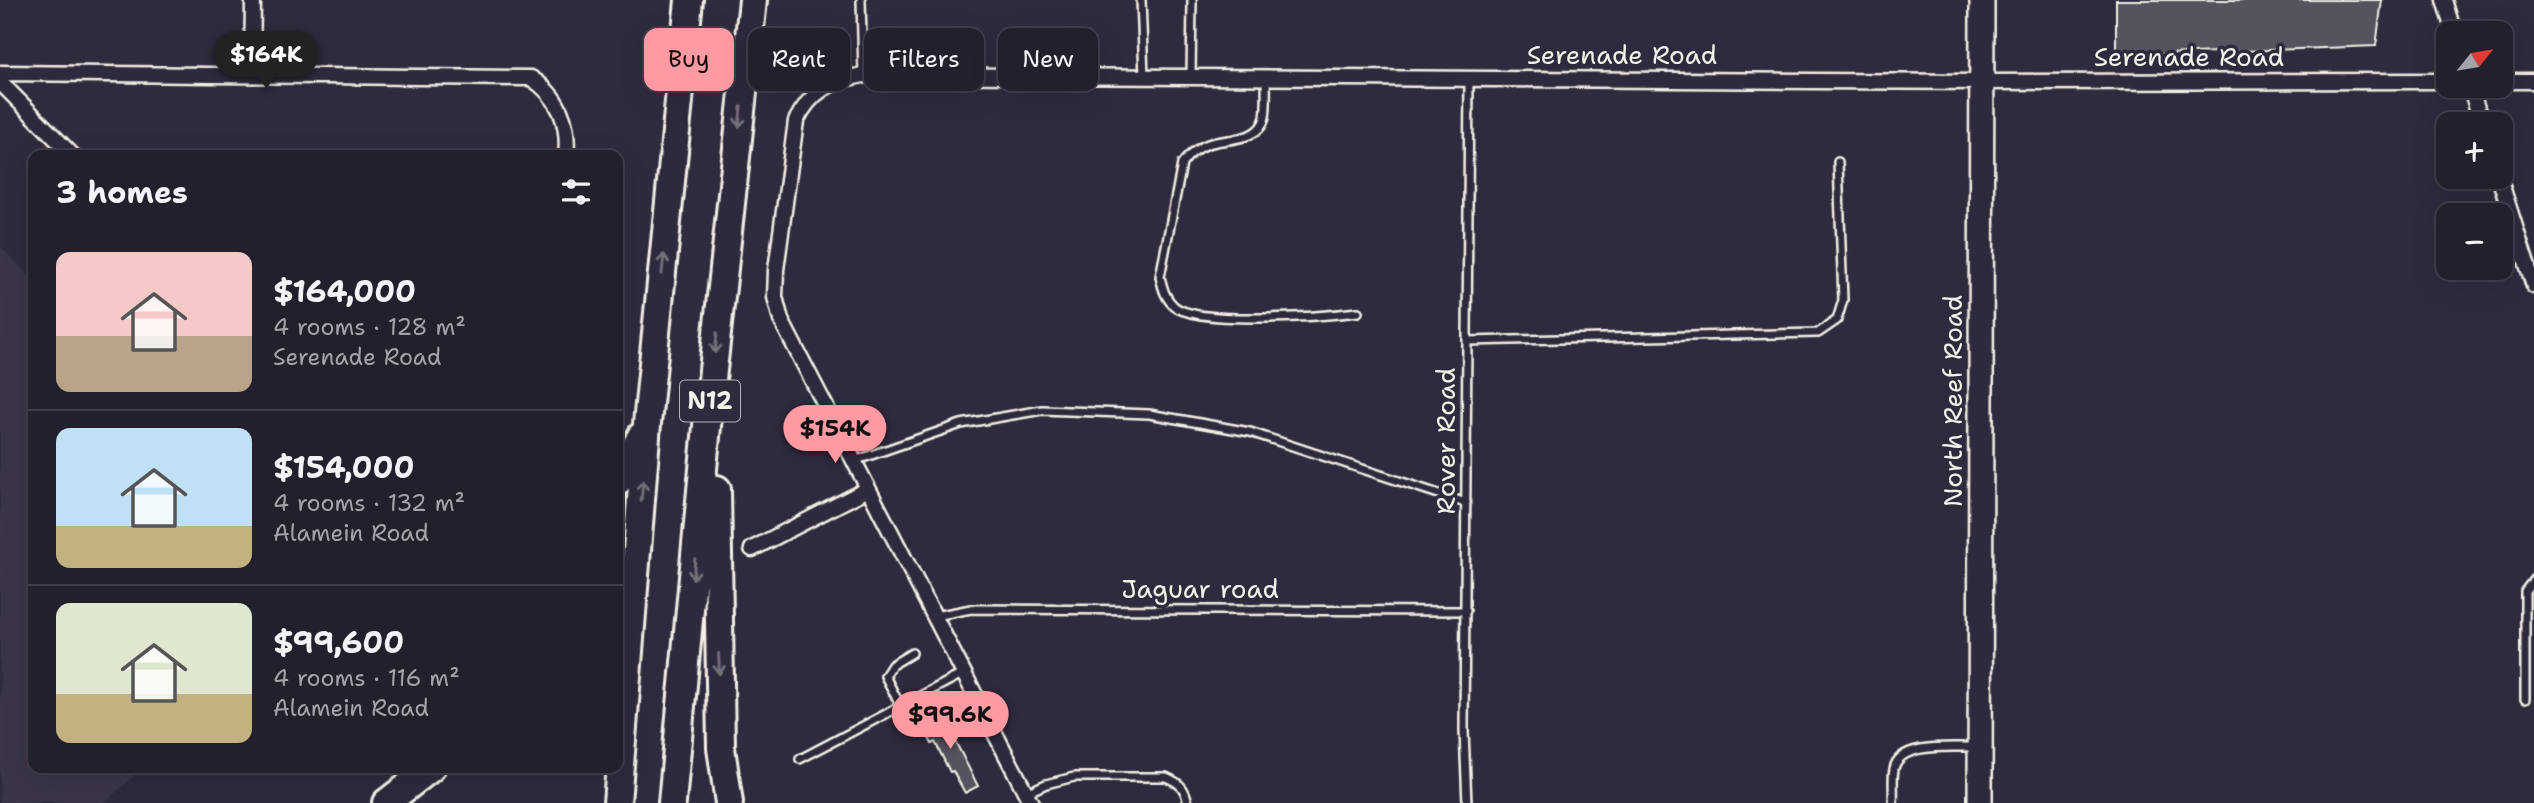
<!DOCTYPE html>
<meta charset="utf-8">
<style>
body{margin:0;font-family:"Shantell Sans",sans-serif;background:#2b2836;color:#f1f3f6;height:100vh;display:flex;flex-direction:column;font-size:26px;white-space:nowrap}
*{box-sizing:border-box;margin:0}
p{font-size:23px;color:#a3a3aa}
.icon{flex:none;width:38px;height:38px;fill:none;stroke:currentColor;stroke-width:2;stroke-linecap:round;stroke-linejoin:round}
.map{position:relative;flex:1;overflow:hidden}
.sheet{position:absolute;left:28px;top:150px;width:595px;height:623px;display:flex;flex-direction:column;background:#23202e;border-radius:14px;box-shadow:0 7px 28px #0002,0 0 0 2px #403e4a}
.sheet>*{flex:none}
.hud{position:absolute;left:644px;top:28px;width:665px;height:63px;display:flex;gap:14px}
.needle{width:46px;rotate:60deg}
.tools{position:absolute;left:2436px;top:21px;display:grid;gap:14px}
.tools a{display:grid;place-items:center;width:77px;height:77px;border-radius:14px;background:#23202e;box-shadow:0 7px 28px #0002,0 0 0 2px #403e4a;font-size:35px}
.price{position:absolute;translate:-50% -60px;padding:0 16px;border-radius:24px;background:#ff9aa2;color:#111;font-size:23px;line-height:46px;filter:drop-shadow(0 2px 4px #0008)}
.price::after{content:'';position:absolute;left:50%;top:42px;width:21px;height:16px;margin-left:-10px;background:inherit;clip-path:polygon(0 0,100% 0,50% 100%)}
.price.current{background:#222;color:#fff}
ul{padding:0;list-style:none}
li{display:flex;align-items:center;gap:21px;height:175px;padding:0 28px}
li+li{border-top:2px solid #403e4a}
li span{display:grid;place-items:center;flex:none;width:196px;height:140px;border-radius:14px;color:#555}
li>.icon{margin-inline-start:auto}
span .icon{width:84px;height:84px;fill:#fffc;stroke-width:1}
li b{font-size:30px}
h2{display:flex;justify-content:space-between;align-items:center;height:84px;padding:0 28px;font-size:30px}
.chip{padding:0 24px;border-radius:14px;background:#23202e;box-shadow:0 7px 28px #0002,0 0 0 2px #403e4a;font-size:24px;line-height:63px}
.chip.current{background:#ff9aa2;color:#111}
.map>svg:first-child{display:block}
.built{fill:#3b3647}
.building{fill:#56525f;stroke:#f4f1e8;stroke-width:2}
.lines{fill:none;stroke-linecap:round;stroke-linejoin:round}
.lane-casing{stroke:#f4f1e8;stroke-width:12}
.street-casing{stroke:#f4f1e8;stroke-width:19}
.primary-casing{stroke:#f4f1e8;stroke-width:28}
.highway-casing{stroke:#f4f1e8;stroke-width:32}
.lane{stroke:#2f2a3d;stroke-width:7}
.street{stroke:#2f2a3d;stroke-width:14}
.primary{stroke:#2f2a3d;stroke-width:23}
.highway{stroke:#2f2a3d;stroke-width:26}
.oneway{stroke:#747079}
.labels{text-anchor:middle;stroke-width:7;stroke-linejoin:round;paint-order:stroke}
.shield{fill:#2f2a3d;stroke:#b9b5b5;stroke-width:2}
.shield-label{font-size:24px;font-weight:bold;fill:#f4f1e8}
.street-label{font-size:26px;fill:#f4f1e8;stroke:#2f2a3d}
</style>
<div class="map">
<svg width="2534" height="803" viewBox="0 0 2534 803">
<rect width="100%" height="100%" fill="#2f2a3d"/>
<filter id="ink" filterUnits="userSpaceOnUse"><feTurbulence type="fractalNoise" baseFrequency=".0143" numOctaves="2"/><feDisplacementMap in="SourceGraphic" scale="14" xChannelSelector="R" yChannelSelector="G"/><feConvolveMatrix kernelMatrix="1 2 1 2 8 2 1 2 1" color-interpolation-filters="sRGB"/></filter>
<g filter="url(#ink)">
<path class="built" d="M0,246L33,280V768H143L104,803H0Z"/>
<path class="building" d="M2116,0H2382L2376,46L2116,56Z
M944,713L954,732L951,733L978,786L965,793L953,771L950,772L935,742L932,744L922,725Z"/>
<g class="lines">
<defs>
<path id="lane" d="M861,0L863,75
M1141,0L1144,76
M1191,77L1192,0
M1266,78C1266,90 1267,105 1265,117C1260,142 1226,138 1208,144C1197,148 1189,154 1182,164L1160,277C1163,289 1165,298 1174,306C1197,326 1325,316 1358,312
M1467,341L1818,333L1837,320L1843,300L1838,162
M854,461L961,424L1042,410L1149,414L1250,432L1466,503
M935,616L971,609L1466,611
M2525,699V591L2534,579
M901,707L885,676L892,665L912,653
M800,759L964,673
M1026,793L1046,784L1074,777H1166C1180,783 1185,788 1188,803
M1467,803L1464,731L1469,79
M1893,803C1894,792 1892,779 1894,769C1899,741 1955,748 1976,747"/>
<path id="street" d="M2444,0L2454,33
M0,73L531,78C558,95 570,123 566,156
M252,74L253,0
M2501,81H2534
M0,82L73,156
M2470,86L2482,124
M2499,177L2534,286
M752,549L868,489
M1031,803L781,320L775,297L776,270L796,121C811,91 830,81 863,75L1982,82L2448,81"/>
<path id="primary" d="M1980,803L1982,0"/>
<path id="highway" d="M618,481L641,436
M717,489L721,748L729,803
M386,803L431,768
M617,803L647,424L689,0
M672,803L707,426L753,0"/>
</defs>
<use href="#lane" class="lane-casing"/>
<use href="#street" class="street-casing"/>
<use href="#primary" class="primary-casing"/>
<use href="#highway" class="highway-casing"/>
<use href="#lane" class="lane"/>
<use href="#street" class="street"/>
<use href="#primary" class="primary"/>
<use href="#highway" class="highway"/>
</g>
<defs><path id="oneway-shaft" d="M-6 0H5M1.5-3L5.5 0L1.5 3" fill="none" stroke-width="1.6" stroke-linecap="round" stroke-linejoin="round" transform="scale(1.75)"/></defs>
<g class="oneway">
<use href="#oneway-shaft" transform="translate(740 117) rotate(96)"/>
<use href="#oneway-shaft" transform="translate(663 264) rotate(-84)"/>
<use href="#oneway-shaft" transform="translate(716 343) rotate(96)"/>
<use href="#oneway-shaft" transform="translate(642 491) rotate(-85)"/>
<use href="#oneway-shaft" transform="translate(694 569) rotate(95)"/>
<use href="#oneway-shaft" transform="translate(719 664) rotate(88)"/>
</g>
</g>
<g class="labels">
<rect class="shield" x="680" y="380.5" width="60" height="41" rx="5"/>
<g class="shield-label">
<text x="710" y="409">N12</text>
</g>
<g class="street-label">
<text x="1622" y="64">Serenade Road</text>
<text x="2189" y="66">Serenade Road</text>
<text transform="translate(1953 401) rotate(-90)" y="9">North Reef Road</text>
<text transform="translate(1446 441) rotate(-90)" y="9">Rover Road</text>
<text x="1200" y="598">Jaguar road</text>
</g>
</g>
</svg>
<div class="tools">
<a><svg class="needle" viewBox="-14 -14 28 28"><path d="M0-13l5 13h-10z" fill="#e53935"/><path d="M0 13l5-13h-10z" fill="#a3a3aa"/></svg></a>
<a>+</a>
<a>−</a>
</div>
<b class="price current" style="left:266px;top:91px">$164K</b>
<b class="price" style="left:835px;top:465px">$154K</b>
<b class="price" style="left:950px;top:751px">$99.6K</b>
<div class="hud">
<a class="chip current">Buy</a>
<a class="chip">Rent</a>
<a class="chip">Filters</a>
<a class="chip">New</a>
</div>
<section class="sheet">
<h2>3 homes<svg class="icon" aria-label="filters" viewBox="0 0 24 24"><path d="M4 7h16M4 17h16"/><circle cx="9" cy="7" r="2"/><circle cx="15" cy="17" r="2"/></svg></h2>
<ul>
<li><span style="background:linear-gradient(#f6c9c9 60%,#b9a48a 0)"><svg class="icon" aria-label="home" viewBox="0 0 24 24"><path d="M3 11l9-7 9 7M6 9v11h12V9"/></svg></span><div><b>$164,000</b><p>4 rooms · 128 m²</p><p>Serenade Road</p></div></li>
<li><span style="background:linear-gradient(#bfe0f5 70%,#c2b280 0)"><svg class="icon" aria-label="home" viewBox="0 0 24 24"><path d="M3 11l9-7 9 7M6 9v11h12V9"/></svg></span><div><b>$154,000</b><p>4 rooms · 132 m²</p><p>Alamein Road</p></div></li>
<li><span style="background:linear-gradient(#dfe7d0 65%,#c2b280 0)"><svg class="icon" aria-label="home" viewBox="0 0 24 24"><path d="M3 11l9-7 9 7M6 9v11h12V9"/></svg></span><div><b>$99,600</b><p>4 rooms · 116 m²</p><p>Alamein Road</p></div></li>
</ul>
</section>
</div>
